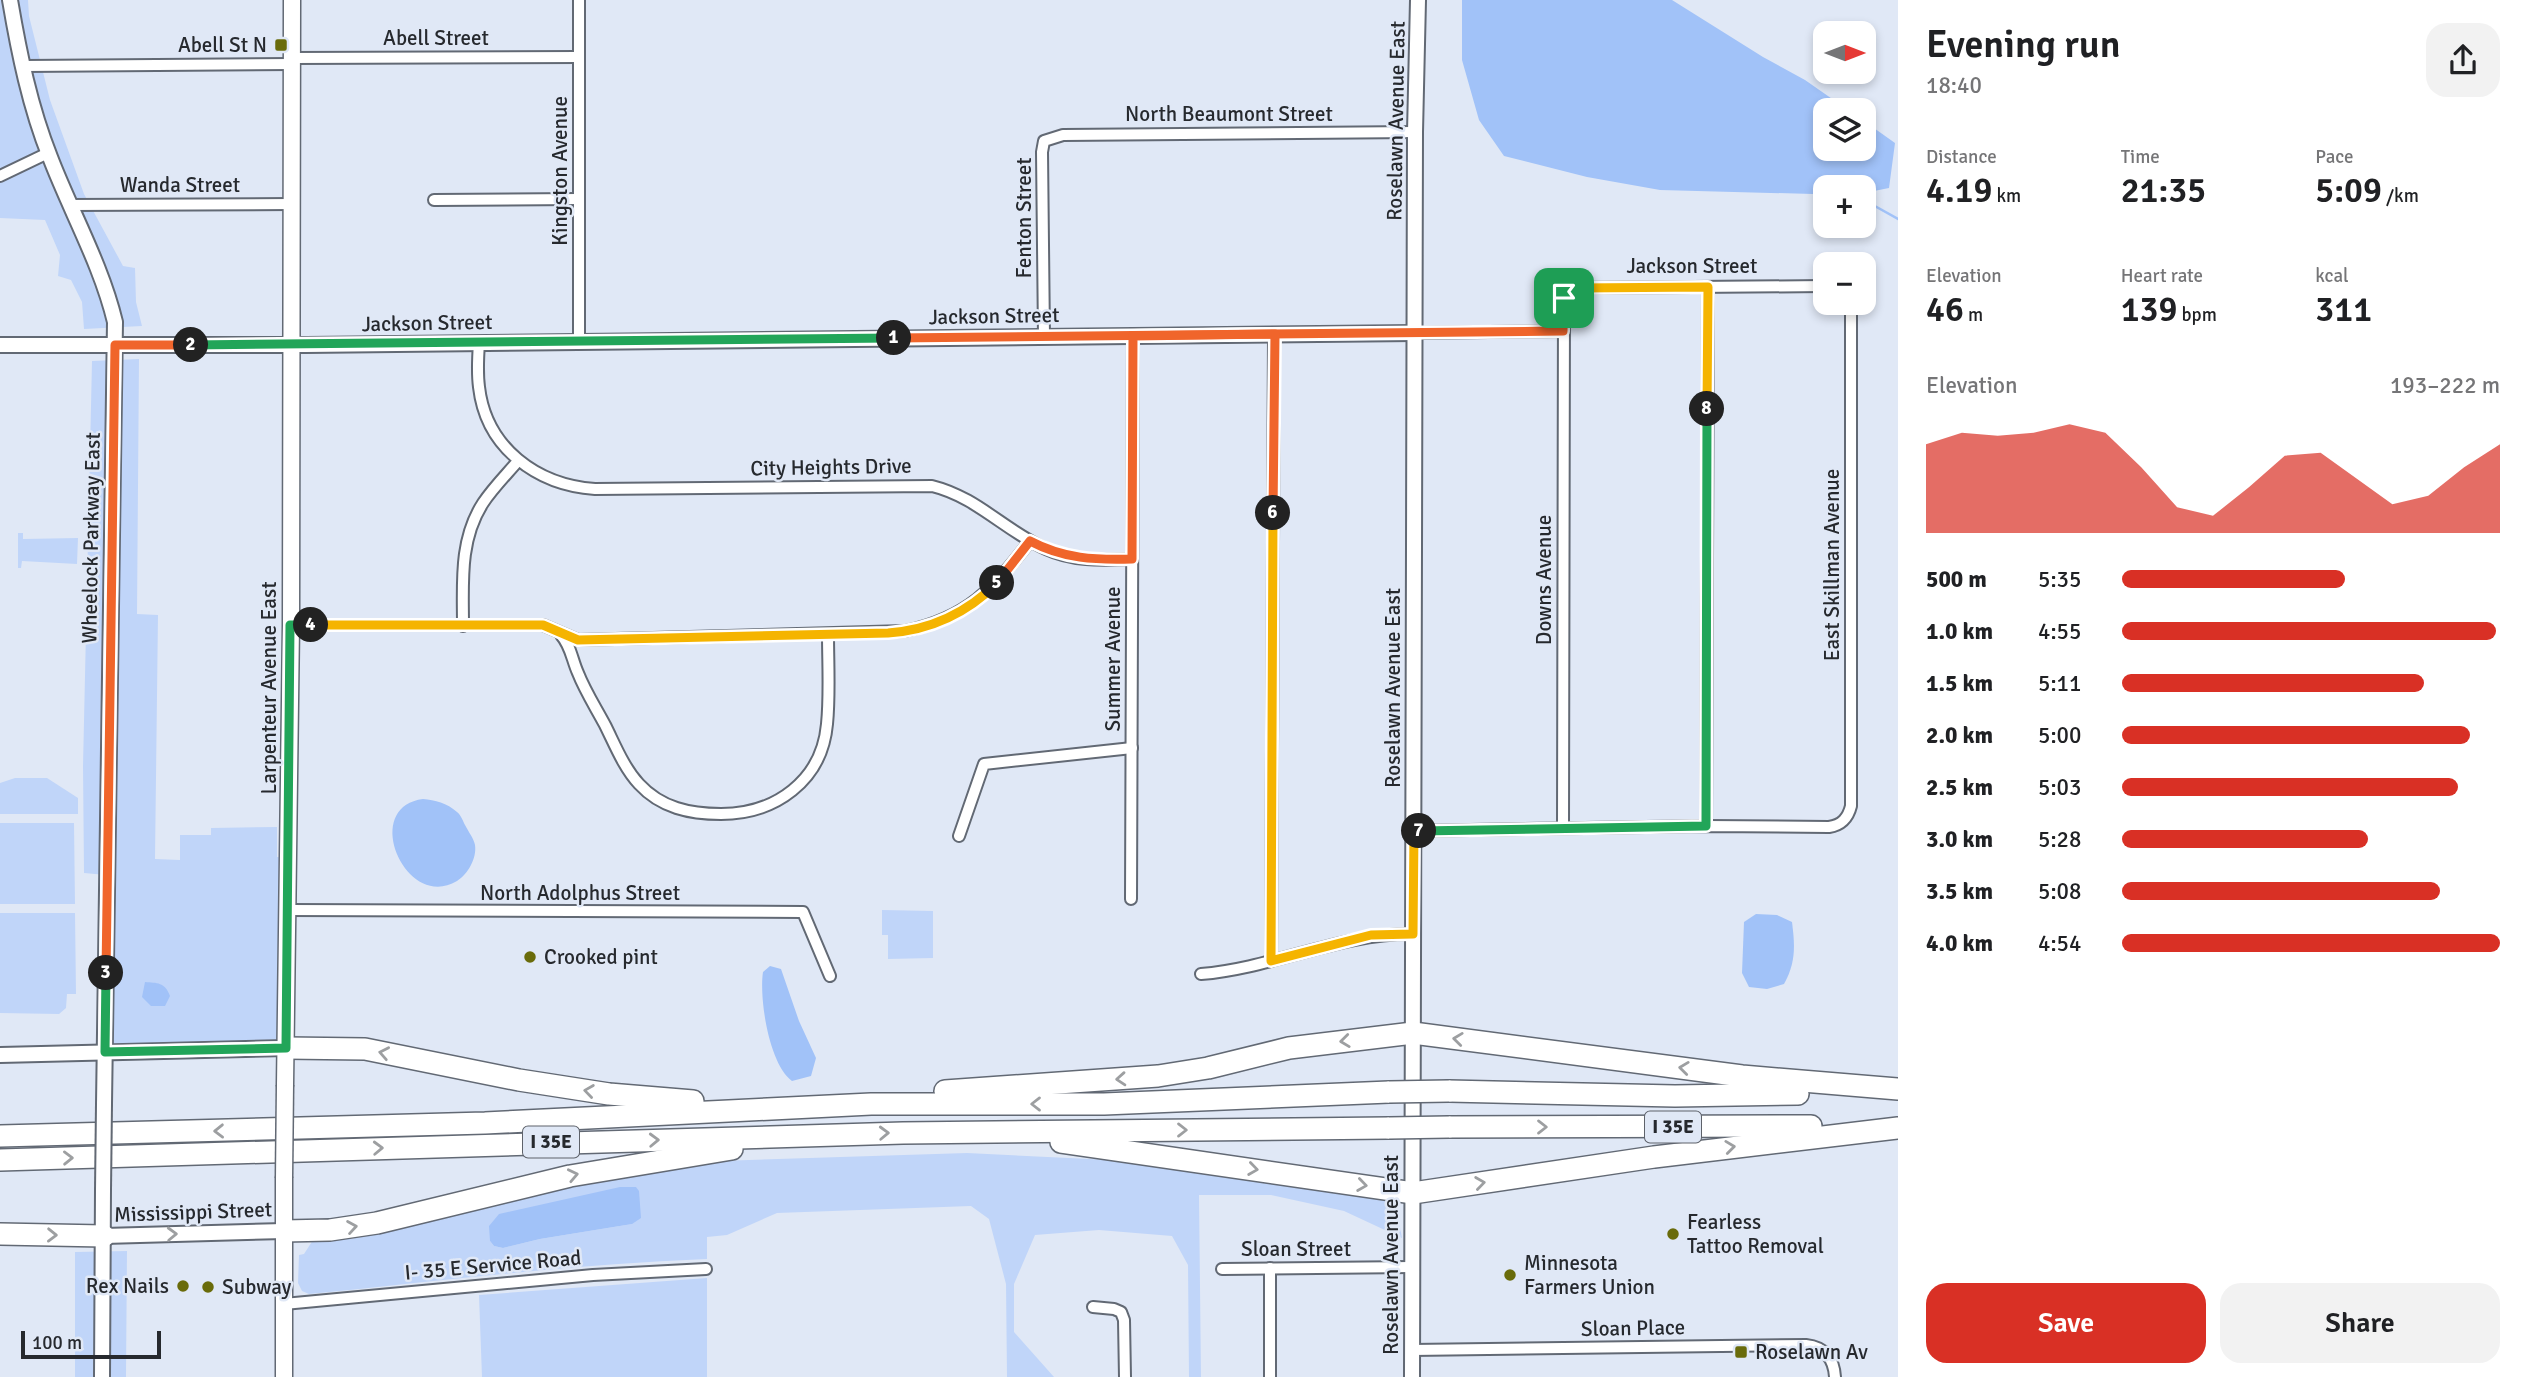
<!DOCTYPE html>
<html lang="en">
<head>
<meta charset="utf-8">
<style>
  :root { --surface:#fff; --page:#f2f2f2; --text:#202124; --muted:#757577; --accent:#d93025 }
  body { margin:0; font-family:Signika,sans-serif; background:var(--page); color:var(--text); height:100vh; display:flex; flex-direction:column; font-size:26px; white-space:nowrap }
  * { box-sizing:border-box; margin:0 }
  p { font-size:23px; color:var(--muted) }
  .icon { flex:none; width:38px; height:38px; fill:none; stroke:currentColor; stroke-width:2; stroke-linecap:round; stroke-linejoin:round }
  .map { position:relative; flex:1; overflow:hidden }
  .sheet { display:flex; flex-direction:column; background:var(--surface); width:630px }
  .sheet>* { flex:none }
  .needle { width:46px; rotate:90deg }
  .tools { position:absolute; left:1813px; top:21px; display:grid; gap:14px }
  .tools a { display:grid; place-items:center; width:63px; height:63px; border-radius:14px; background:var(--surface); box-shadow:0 4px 10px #0003; font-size:35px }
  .scale { position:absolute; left:21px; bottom:18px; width:140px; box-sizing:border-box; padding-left:7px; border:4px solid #26292e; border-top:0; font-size:19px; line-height:24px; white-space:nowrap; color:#26292e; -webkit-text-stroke:5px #e0e8f6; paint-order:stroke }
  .pin { position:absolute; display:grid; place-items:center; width:60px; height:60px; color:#fff; margin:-30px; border-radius:14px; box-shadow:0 4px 10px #0006 }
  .km { position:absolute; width:35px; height:35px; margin:-18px; border-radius:50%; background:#222; color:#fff; font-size:19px; line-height:35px; text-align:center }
  .round { display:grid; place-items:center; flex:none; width:74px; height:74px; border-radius:21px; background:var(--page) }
  .headline { display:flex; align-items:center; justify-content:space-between; height:119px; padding:0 28px }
  h1 { font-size:38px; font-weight:600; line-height:52px }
  .metrics { display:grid; grid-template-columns:repeat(3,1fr); gap:10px; height:119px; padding:7px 28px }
  .metrics div { display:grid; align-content:center }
  .metrics b { font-size:35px; font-weight:600 }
  .metrics small { font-size:19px; font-weight:400 }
  .metrics p { font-size:19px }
  .chart { height:196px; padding:14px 28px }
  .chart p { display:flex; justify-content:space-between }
  .chart svg { width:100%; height:126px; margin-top:7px; fill:var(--accent); opacity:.7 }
  .button { display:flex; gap:14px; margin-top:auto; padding:14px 28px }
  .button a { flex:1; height:80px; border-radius:21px; background:var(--accent); color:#fff; font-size:28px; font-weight:600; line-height:80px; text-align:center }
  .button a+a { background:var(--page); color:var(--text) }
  ul { padding:0 28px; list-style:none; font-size:23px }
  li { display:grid; grid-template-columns:112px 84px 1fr; align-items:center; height:52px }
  li i { height:18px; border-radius:9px; background:var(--accent) }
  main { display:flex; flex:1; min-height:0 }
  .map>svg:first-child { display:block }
  .green { fill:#c0d5f9; fill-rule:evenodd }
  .water { fill:#a1c2f8 }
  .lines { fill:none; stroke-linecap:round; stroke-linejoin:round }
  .stream { stroke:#a1c2f8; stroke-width:2.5 }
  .minor-casing { stroke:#626974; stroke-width:14 }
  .tertiary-casing { stroke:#626974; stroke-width:18 }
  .secondary-casing { stroke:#626974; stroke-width:19 }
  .motorway-casing { stroke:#626974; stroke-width:24 }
  .minor { stroke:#fff; stroke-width:10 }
  .tertiary { stroke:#fff; stroke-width:14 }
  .secondary { stroke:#fff; stroke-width:16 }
  .motorway { stroke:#fff; stroke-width:21 }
  .tertiary-bridge-casing { stroke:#626974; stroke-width:18; stroke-linecap:butt }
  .secondary-bridge-casing { stroke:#626974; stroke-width:19; stroke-linecap:butt }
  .motorway-bridge-casing { stroke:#626974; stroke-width:24; stroke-linecap:butt }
  .tertiary-bridge { stroke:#fff; stroke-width:14 }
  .secondary-bridge { stroke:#fff; stroke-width:16 }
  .motorway-bridge { stroke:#fff; stroke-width:21 }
  .oneway { stroke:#9d9fa1 }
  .split-1-casing { stroke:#fff; stroke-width:14 }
  .split-2-casing { stroke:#fff; stroke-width:14 }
  .split-3-casing { stroke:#fff; stroke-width:14 }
  .split-4-casing { stroke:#fff; stroke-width:14 }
  .split-5-casing { stroke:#fff; stroke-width:14 }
  .split-6-casing { stroke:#fff; stroke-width:14 }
  .split-7-casing { stroke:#fff; stroke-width:14 }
  .split-8-casing { stroke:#fff; stroke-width:14 }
  .split-9-casing { stroke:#fff; stroke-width:14 }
  .split-1 { stroke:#f0652b; stroke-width:9 }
  .split-2 { stroke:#22a559; stroke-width:9 }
  .split-3 { stroke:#f0652b; stroke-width:9 }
  .split-4 { stroke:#22a559; stroke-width:9 }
  .split-5 { stroke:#f5b400; stroke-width:9 }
  .split-6 { stroke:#f0652b; stroke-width:9 }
  .split-7 { stroke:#f5b400; stroke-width:9 }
  .split-8 { stroke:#22a559; stroke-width:9 }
  .split-9 { stroke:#f5b400; stroke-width:9 }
  .poi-dot { fill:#696b0a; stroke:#e0e8f6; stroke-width:2.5 }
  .labels { text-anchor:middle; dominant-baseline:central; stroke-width:5; stroke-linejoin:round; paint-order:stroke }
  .shield { fill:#e0e8f6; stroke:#5e626a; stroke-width:2 }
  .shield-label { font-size:19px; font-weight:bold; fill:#26292e }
  .street-label { font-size:21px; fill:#26292e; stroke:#e0e8f6 }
  .poi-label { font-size:21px; fill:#26292e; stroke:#e0e8f6; text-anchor:start }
</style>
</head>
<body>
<main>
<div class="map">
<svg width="1898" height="1377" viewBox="0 0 1898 1377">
  <rect width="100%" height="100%" fill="#e0e8f6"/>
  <g class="green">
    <path d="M0,0H28L29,16L50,100L84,194L123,266L135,268L136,302L142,326L84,329L82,302L71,280L58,276L60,255L45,220L0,218Z"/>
    <path d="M139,359L137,614L158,615L155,859L180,860V835H211V828L277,827V857L288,858L286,1048L105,1052L106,875L84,873L83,766L92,361Z"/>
    <path d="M18,533H23V539L78,538L77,564L22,561L21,568H18Z"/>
    <path d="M15,778H47L78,798V814H0V783Z"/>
    <path d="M0,823H74L75,904H0Z"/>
    <path d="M882,910L933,911V958L888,959V935H882Z"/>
    <path d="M0,913H75L76,994H67L66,1008L59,1014L0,1013Z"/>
    <path d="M967,1153L1132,1161L1394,1196L1402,1238L1344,1211L1271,1195H1199L1201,1377H1189L1188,1265L1172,1236L1099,1230L1035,1235L1014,1284V1332L1054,1377H1007L1006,1284L989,1219L971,1206L777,1213L727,1235L707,1237V1259C573,1264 442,1281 309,1294L302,1291L298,1283L299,1255L304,1254L313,1240L350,1239L380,1233L496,1198L688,1162ZM632,1224L540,1239L503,1248L494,1246L490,1241Z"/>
    <path d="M127,1251L126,1377H75V1252Z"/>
    <path d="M707,1278V1377H482L479,1295Z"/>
  </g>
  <g class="water">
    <path d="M1462,0H1672L1763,57L1805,80L1848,110H1825V149H1864V121L1895,143L1889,188L1864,193V187H1825V193L1813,194L1660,190L1587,177L1504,156L1479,120L1462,60Z"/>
    <path d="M423,799C435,800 447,803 457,812C461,815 463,821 465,825C468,831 474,839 475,845C477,858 468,874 457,881C406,912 360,807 423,799Z"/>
    <path d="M1756,914L1777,915L1792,922C1795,946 1796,962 1784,984L1767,989L1749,987L1742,973L1744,922Z"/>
    <path d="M770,966L781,969L799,1021L816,1058L811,1076L792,1081C769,1064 759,999 763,972Z"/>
    <path d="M145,982C157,983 165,982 170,996L165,1006H151L142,997Z"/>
    <path d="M620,1187H636L639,1191L641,1218L632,1224L540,1239L503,1248L494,1246L490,1241L489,1226L499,1214Z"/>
  </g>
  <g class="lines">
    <path class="stream" d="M1864,200L1898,219"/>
    <g class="minor-casing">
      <g id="minor">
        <path d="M292,58L579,57"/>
        <path d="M24,66L292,64"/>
        <path d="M0,176L48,153"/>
        <path d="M434,200L579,199"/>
        <path d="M69,205L292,204"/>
        <path d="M1415,333L1563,331"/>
        <path d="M1044,337L1042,152L1044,141L1063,135L1415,132"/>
        <path d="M579,342V0"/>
        <path d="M479,343C478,357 477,372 479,387C486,448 537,485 595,489L932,486C977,497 1005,531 1046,549C1074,562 1103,560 1132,559"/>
        <path d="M291,625H543L578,640L905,631C967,618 993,589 1030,541"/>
        <path d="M463,626C463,583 459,540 483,503C493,488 506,475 518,461"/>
        <path d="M561,635C571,646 572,660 578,673C585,691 596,708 605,725C615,745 624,768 639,784C661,808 690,814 721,814C775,814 822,781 827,724C830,695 828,664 828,634"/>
        <path d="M1706,826L1708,287"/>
        <path d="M1563,828L1564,298L1570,290L1577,288L1825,286"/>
        <path d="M1414,831L1706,826L1829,827C1842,825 1848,818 1851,806V303"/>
        <path d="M959,836L984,764L1132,748"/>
        <path d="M1131,899L1133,336"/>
        <path d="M288,910L803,912L830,976"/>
        <path d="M1271,961L1274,334"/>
        <path d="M1201,974C1274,968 1340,933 1413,934"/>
        <path d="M1222,1269L1412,1267"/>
        <path d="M284,1304L593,1275L706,1269"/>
        <path d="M1093,1307L1114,1309L1121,1312L1124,1320L1125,1377"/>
        <path d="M1412,1350L1806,1345C1825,1347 1834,1359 1835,1377"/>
        <path d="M1270,1377V1268"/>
      </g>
    </g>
    <g class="tertiary-casing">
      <g id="tertiary">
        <path d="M10,0C19,53 30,107 50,157C71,212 101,264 115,322L104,1104"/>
        <path d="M0,345H306L1415,333"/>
        <path d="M0,1055L286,1048"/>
        <path d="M104,1236L284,1231"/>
        <path d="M102,1377L103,1190"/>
        <path d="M1412,1377L1415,132L1418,0"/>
      </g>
    </g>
    <g class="secondary-casing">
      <g id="secondary">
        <path d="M285,1085L291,625L292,0"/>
        <path d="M284,1178V1377"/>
      </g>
    </g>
    <g class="motorway-casing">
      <g id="motorway">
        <path d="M286,1048L365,1049L519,1080L609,1094L693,1101"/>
        <path d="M945,1091L1158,1076L1208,1068L1289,1048L1413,1033L1742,1076L1898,1089"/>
        <path d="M1449,1091L1675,1096L1798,1094"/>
        <path d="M1449,1127L1811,1126"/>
        <path d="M0,1136L485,1123L871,1104H1104L1389,1092"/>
        <path d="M1061,1142L1413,1193L1654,1157L1898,1128"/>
        <path d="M0,1160L903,1133L1389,1128"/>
        <path d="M284,1231L330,1230L377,1223L570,1176L732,1149"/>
        <path d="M0,1234L104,1236"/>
      </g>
    </g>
    <use href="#minor" class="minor"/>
    <use href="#tertiary" class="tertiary"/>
    <use href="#secondary" class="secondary"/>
    <use href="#motorway" class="motorway"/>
    <g class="tertiary-bridge-casing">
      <path id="tertiary-bridge" d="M103,1190L104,1104"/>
    </g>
    <g class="secondary-bridge-casing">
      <path id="secondary-bridge" d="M284,1178L285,1085"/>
    </g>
    <g class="motorway-bridge-casing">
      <g id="motorway-bridge">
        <path d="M1389,1092L1449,1091"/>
        <path d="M1389,1128L1449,1127"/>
      </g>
    </g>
    <use href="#tertiary-bridge" class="tertiary-bridge"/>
    <use href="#secondary-bridge" class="secondary-bridge"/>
    <use href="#motorway-bridge" class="motorway-bridge"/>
  </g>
  <defs><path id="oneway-chevron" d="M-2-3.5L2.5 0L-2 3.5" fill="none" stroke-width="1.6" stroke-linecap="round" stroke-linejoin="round" transform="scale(1.75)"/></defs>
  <g class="oneway">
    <use href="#oneway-chevron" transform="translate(1458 1039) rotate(-173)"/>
    <use href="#oneway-chevron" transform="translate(1345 1041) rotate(173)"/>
    <use href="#oneway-chevron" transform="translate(384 1053) rotate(-169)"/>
    <use href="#oneway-chevron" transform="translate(1684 1068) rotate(-173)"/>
    <use href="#oneway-chevron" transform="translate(1121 1079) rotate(176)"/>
    <use href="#oneway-chevron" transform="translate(589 1091) rotate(-172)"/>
    <use href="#oneway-chevron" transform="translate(1036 1104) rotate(-180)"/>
    <use href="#oneway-chevron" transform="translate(1542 1127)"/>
    <use href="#oneway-chevron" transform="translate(1182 1130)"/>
    <use href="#oneway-chevron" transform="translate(219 1131) rotate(179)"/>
    <use href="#oneway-chevron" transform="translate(884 1133) rotate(-2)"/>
    <use href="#oneway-chevron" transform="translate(654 1140) rotate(-2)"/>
    <use href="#oneway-chevron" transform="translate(1730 1147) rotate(-7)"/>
    <use href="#oneway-chevron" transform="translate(378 1148) rotate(-2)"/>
    <use href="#oneway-chevron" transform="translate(68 1158) rotate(-1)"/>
    <use href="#oneway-chevron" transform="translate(1253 1169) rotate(8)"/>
    <use href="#oneway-chevron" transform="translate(573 1175) rotate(-12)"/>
    <use href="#oneway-chevron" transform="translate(1480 1183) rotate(-8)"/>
    <use href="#oneway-chevron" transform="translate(1362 1185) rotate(8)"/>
    <use href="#oneway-chevron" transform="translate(352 1227) rotate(-9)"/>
    <use href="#oneway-chevron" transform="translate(172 1234) rotate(-2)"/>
    <use href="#oneway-chevron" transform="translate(52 1235) rotate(1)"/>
  </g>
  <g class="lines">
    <g class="split-1-casing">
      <path id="split-1" d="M894,338L1563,331L1564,298"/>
    </g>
    <g class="split-2-casing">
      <path id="split-2" d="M191,345L894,338"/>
    </g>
    <g class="split-3-casing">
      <path id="split-3" d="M106,973L115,345H191"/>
    </g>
    <g class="split-4-casing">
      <path id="split-4" d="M106,973L105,1052L286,1048L290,625H311"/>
    </g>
    <g class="split-5-casing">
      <path id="split-5" d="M311,625H543L578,640L888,633C931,630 966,614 997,583"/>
    </g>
    <g class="split-6-casing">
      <path id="split-6" d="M997,583L1030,541C1064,559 1095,560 1132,559L1133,336L1275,334L1273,513"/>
    </g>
    <g class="split-7-casing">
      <path id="split-7" d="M1273,513L1271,961L1371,935L1413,934L1414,831H1419"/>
    </g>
    <g class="split-8-casing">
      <path id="split-8" d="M1419,831L1706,826L1707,409"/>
    </g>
    <g class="split-9-casing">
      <path id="split-9" d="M1564,298L1570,290L1577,288L1708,287L1707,409"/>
    </g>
    <use href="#split-1" class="split-1"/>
    <use href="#split-2" class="split-2"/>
    <use href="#split-3" class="split-3"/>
    <use href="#split-4" class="split-4"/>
    <use href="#split-5" class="split-5"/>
    <use href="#split-6" class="split-6"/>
    <use href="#split-7" class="split-7"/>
    <use href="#split-8" class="split-8"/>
    <use href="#split-9" class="split-9"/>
  </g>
  <g class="poi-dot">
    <rect x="274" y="38" width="14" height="14" rx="3.5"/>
    <circle cx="530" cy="957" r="7"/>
    <circle cx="1673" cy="1234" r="7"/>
    <circle cx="1510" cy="1275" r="7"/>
    <circle cx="183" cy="1286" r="7"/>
    <circle cx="208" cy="1287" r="7"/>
    <rect x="1734" y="1345" width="14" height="14" rx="3.5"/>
  </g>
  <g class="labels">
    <g class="shield">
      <rect x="1645" y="1111.5" width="56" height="31" rx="5"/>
      <rect x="523" y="1126.5" width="56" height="31" rx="5"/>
    </g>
    <g class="shield-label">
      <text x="1673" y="1127">I 35E</text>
      <text x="551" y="1142">I 35E</text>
    </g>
    <g class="street-label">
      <text x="436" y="38">Abell Street</text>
      <text x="1229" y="114">North Beaumont Street</text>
      <text transform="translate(1396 121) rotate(-89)">Roselawn Avenue East</text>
      <text transform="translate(560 171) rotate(-90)">Kingston Avenue</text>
      <text x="180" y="185">Wanda Street</text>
      <text transform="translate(1024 218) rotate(-90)">Fenton Street</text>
      <text x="1692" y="266">Jackson Street</text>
      <text transform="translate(994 316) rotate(-1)">Jackson Street</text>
      <text transform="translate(427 323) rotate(-1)">Jackson Street</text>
      <text transform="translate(831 467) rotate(-1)">City Heights Drive</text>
      <text transform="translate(91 538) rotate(-89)">Wheelock Parkway East</text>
      <text transform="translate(1832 565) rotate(-90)">East Skillman Avenue</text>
      <text transform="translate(1544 580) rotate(-90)">Downs Avenue</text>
      <text transform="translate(1113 659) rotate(-90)">Summer Avenue</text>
      <text transform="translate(269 688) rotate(-90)">Larpenteur Avenue East</text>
      <text transform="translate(1393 688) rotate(-90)">Roselawn Avenue East</text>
      <text x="580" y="893">North Adolphus Street</text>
      <text transform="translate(193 1212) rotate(-2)">Mississippi Street</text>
      <text x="1296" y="1249">Sloan Street</text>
      <text transform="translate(1391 1255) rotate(-90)">Roselawn Avenue East</text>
      <text transform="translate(493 1265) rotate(-5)">I- 35 E Service Road</text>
      <text transform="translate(1633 1328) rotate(-1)">Sloan Place</text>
    </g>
    <g class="poi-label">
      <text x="267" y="45" text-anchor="end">Abell St N</text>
      <text x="544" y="957">Crooked pint</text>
      <text x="1687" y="1222">Fearless<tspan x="1687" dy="24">Tattoo Removal</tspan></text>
      <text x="1524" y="1263">Minnesota<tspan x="1524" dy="24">Farmers Union</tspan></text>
      <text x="169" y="1286" text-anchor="end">Rex Nails</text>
      <text x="222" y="1287">Subway</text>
      <text x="1755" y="1352">Roselawn Av</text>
    </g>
  </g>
</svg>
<div class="tools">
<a><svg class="needle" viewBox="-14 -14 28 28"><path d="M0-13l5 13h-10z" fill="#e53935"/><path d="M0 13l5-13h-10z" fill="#757577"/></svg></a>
<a><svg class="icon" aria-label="layers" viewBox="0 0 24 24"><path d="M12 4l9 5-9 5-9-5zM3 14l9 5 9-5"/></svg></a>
<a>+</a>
<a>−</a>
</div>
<div class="scale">100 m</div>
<div class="pin" style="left:1564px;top:298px;background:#1e9e55"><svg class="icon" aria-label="arrive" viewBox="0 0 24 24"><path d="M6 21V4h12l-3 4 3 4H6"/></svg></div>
<b class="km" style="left:894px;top:338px">1</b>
<b class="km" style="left:191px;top:345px">2</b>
<b class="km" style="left:106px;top:973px">3</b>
<b class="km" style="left:311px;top:625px">4</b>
<b class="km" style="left:997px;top:583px">5</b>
<b class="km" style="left:1273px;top:513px">6</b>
<b class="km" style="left:1419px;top:831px">7</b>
<b class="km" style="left:1707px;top:409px">8</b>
</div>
<section class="sheet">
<div class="headline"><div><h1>Evening run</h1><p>18:40</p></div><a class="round"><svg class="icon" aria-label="share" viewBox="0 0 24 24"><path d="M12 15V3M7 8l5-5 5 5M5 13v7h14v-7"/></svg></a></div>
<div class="metrics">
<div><p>Distance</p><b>4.19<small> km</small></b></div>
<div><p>Time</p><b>21:35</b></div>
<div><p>Pace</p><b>5:09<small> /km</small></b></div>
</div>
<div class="metrics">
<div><p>Elevation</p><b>46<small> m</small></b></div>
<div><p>Heart rate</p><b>139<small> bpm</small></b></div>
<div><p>kcal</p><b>311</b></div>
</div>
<div class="chart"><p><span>Elevation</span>193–222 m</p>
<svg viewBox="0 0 160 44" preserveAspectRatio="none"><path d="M0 44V13L10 9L20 10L30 9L40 6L50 9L60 21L70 35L80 38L90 28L100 17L110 16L120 25L130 34L140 31L150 21L160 13V44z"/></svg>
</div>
<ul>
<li><b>500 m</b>5:35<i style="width:59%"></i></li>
<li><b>1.0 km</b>4:55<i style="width:99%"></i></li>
<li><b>1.5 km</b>5:11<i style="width:80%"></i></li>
<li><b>2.0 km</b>5:00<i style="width:92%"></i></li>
<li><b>2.5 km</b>5:03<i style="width:89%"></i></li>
<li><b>3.0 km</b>5:28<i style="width:65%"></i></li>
<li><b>3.5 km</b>5:08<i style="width:84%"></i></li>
<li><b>4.0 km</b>4:54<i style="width:100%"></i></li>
</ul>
<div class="button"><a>Save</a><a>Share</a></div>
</section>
</main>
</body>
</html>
